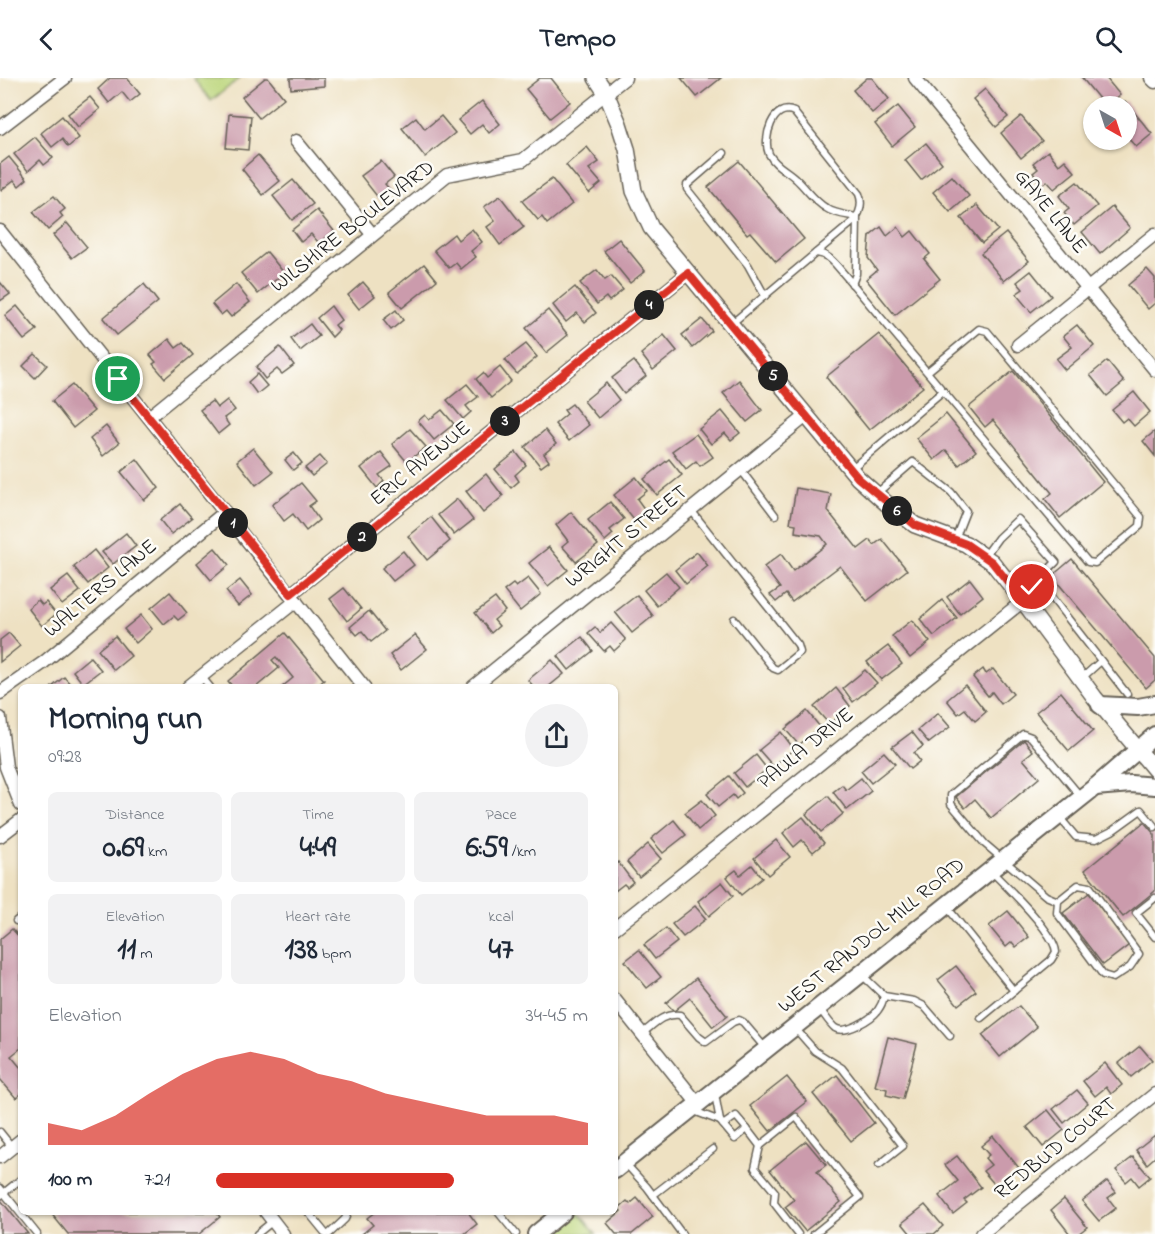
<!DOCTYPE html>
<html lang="en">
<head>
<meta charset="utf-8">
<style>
  :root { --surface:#fff; --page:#f2f2f3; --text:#1f2937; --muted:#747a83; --accent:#d93025 }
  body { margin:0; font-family:"Indie Flower",sans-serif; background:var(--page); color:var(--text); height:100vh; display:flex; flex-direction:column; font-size:22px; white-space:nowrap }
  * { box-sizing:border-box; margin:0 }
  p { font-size:20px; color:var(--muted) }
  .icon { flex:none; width:33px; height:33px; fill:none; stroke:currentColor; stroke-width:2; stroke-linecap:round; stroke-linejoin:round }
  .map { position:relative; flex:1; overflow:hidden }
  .details { position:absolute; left:18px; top:606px; width:600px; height:531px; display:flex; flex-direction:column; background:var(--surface); border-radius:9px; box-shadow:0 2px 4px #0004 }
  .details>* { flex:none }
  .needle { width:39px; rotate:141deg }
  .buttons { position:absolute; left:1083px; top:18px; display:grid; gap:12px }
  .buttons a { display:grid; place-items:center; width:54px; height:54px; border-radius:50%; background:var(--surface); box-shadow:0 2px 4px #0004; font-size:30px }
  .pin { position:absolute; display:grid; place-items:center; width:51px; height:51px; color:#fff; margin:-26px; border:3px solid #fff; border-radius:50%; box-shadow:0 2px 6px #0007 }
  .km { position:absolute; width:30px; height:30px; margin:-15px; border-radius:50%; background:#222; color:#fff; font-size:16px; line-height:30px; text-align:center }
  .round { display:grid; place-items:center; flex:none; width:63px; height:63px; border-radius:32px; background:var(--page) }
  .overview { display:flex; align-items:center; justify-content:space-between; height:102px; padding:0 30px }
  h1 { font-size:33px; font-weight:700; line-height:45px }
  .figures { display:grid; grid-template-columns:repeat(3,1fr); gap:9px; height:102px; padding:6px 30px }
  .figures div { display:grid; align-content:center; border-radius:9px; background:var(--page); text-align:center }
  .figures b { font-size:30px; font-weight:700 }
  .figures small { font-size:16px; font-weight:400 }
  .figures p { font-size:16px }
  .chart { height:168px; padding:12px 30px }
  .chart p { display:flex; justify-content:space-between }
  .chart svg { width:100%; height:108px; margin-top:6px; fill:var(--accent); opacity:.7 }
  ul { padding:0 30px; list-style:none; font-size:20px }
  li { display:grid; grid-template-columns:96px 72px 1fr; align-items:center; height:45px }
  li i { height:15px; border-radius:8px; background:var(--accent) }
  header { display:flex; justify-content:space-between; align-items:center; height:78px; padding:0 30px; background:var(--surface); font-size:27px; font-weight:700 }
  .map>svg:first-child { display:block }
  .green { fill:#bcd67b; stroke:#6c794c; stroke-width:1.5 }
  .building { fill:#cb9bac }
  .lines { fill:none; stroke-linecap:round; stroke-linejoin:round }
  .service-casing { stroke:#666156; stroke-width:9 }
  .minor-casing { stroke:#666156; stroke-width:15 }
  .tertiary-casing { stroke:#666156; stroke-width:18 }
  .secondary-casing { stroke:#666156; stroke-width:20 }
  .service { stroke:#fff; stroke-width:6 }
  .minor { stroke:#fff; stroke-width:12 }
  .tertiary { stroke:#fff; stroke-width:15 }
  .secondary { stroke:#fff; stroke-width:16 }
  .route-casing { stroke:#fff; stroke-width:12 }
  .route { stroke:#d93025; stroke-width:8 }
  .labels { text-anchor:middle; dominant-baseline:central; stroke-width:5; stroke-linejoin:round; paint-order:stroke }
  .street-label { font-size:21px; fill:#1c1c1c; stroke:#fdfcf7 }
</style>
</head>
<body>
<header><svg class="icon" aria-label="back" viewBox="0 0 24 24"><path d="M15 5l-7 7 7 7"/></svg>Tempo<svg class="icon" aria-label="search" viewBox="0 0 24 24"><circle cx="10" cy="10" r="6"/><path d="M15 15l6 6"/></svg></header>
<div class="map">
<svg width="1155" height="1156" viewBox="0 0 1155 1156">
  <rect width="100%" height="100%" fill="#fdfcf7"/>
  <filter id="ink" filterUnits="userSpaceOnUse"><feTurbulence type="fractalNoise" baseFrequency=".0167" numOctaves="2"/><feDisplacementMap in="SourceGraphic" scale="12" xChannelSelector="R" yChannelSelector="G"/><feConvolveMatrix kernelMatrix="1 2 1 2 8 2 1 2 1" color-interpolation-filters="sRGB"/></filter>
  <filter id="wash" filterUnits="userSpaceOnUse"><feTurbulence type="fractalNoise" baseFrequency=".008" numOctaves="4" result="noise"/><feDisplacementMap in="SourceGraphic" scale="24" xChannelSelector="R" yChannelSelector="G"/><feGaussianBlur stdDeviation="1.35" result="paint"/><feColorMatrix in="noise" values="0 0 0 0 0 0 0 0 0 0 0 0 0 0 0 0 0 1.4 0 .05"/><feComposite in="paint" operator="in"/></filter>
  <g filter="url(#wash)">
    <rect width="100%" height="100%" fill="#eee1c2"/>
    <g class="green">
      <path d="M193,0H240L211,23Z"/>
      <path d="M579,1135L596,1156H553Z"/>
    </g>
    <g id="blocks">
      <g class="building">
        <path d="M110,0H127L140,16L130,24L122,14L109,25L98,11Z"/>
        <path d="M265,0H268L284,20L259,40L242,19Z"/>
        <path d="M290,0H324V8L291,11Z"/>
        <path d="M540,0H551L570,24L550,40L526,11Z"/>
        <path d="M681,0H721L697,19Z"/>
        <path d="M867,0H872L889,21L872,35L853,12Z"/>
        <path d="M1082,0H1106L1120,17L1105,28Z"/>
        <path d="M985,11L1008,39L996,49L973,21Z"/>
        <path d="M90,19L100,31L78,49L68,36Z"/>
        <path d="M482,23L500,46L489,55L482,46L470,56L458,42Z"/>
        <path d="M1125,23L1152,56L1136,69L1126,58V28H1119Z"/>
        <path d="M898,28L915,49L892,68L875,46Z"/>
        <path d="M229,36L251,38L248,72L226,70Z"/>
        <path d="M62,38L79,60L68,69L62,61L52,69L41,55Z"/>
        <path d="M441,38L455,55L425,79L402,50L416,39L425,51Z"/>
        <path d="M1021,38L1042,63L1021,80L1001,55Z"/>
        <path d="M35,59L53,80L44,87L40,82L28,93L14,76Z"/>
        <path d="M926,65L942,85L921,102L905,82Z"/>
        <path d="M587,69L599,84L589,91L601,105L589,115L566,87Z"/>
        <path d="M1048,73L1059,87L1065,82L1075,94L1054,111L1047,103L1042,107L1033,95L1038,91L1033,85Z"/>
        <path d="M258,77L280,103L263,117L242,91Z"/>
        <path d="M9,79L27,101L19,108L14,102L1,112L0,86Z"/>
        <path d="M381,83L394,99L385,106L391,113L380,122L361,98Z"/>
        <path d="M739,83L804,161L776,184L750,154L747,156L708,109Z"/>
        <path d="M952,98L969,118L950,134L933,114Z"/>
        <path d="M552,101L572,126L547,146L542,139L538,142L522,123Z"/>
        <path d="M293,102L313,126L292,142L273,118Z"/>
        <path d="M1077,104L1097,128L1074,147L1064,135L1069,131L1059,118Z"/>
        <path d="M54,118L65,131L60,135L63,139L48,152L33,134Z"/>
        <path d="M500,118L524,149L500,167L487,149L495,143L484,129Z"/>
        <path d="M977,127L998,152L982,165L961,140Z"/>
        <path d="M1112,129L1130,150L1100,176L1082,154Z"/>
        <path d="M317,132L334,153L319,165L311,156L301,164L292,152Z"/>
        <path d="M67,145L87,169L72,180L53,157Z"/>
        <path d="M881,149L887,158L898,149L905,159L912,153L930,176L924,181L940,201L895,237L866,201L877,192L868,180L870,158Z"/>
        <path d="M472,151L482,164L471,173L476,179L461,191L456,185L449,190L434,172L454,156L458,162Z"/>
        <path d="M1006,155L1029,183L1004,203L981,175Z"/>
        <path d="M619,161L645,193L630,205L604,173Z"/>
        <path d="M267,174L284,195L258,216L241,195Z"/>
        <path d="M424,186L437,202L402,230L389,214Z"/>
        <path d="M1147,191L1155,200V225L1148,231L1128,207Z"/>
        <path d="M597,192L605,202L611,198L623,212L609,223L606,219L597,226L580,205Z"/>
        <path d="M1031,193L1051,218L1031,234L1016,216L1023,211L1017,204Z"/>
        <path d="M0,204L10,216L0,223Z"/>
        <path d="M363,204L375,218L359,231L348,217Z"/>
        <path d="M144,206L158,224L117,257L103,240Z"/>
        <path d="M236,206L250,224L231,239L226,233L221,237L212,226Z"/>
        <path d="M575,209L596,235L585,244L577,235L566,244L553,227Z"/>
        <path d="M17,228L37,252L24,262L5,238Z"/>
        <path d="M331,228L341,242L335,247L339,252L332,259L317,240Z"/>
        <path d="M396,232L403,242L391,252L383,242Z"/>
        <path d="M548,232L568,257L546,275L526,250Z"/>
        <path d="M702,241L712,253L692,270L682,257Z"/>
        <path d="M310,246L319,258L300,273L291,261Z"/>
        <path d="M1077,247L1094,268L1065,292L1056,281L1072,269L1063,258Z"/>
        <path d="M879,256L923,309L869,352L826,299Z"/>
        <path d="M664,257L677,273L653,292L641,276Z"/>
        <path d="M169,261L176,270L183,265L193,277L165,300L153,286L156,284L150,277Z"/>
        <path d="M526,266L537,279L517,296L505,282Z"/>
        <path d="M280,269L294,287L282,296L277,291L265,301L256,289Z"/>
        <path d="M35,276L47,287L35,300L23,288Z"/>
        <path d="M634,283L646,298L624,316L612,300Z"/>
        <path d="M1107,283L1124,304L1107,318L1090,297Z"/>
        <path d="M500,289L511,303L491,320L476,301L483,295L487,300Z"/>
        <path d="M1013,293L1103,404L1060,440L1045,421L1052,415L993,342L985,349L969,329Z"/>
        <path d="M257,296L267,308L257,316L248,304Z"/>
        <path d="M739,302L762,332L747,344L723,315Z"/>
        <path d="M606,305L619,322L598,340L584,323Z"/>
        <path d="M467,306L478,319L466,328L471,334L463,341L447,322Z"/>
        <path d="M72,307L94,333L73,350L52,323Z"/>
        <path d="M1134,314L1150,334L1134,348L1127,340L1122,344L1112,332Z"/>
        <path d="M227,322L235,332L224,340L229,347L218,356L200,332L212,323L217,330Z"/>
        <path d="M572,326L589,347L569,363L555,346L567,336L564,332Z"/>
        <path d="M442,332L454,346L434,362L418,343L425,337L429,342Z"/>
        <path d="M722,333L740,355L731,362L725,355L711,366L699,351Z"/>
        <path d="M946,336L976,373L959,387L946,372L934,382L916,360Z"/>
        <path d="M106,348L119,365L103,378L90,361Z"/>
        <path d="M410,351L426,369L407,384L392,366Z"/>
        <path d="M545,352L556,366L544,376L549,383L541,389L525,369Z"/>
        <path d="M1155,353V378L1143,363Z"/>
        <path d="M696,356L713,379L700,388L696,383L686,391L672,373Z"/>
        <path d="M253,370L273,394L256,407L237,383Z"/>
        <path d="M381,374L392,388L379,397L384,403L377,410L361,390Z"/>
        <path d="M516,374L526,387L515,397L519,403L511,410L495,391Z"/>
        <path d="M294,375L302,385L293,392L285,382Z"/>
        <path d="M320,378L327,386L312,398L305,390Z"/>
        <path d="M137,381L159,410L144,422L121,394Z"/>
        <path d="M669,381L682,397L657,417L644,401Z"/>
        <path d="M486,396L503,418L483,435L466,413Z"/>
        <path d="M636,399L647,413L637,421L645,432L634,442L614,417Z"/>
        <path d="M301,405L316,423L309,428L319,442L306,453L293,436L284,443L272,427Z"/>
        <path d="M796,410L831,416L828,433L858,471L870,462L874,467L882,461L907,492L867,523L840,488L792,524L786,516L776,524L770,517L780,510L764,489L781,476L793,493L827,466L821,458L795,454L796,446L790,445Z"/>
        <path d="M457,421L473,442L454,457L438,437Z"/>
        <path d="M610,424L624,441L610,452L613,456L605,463L588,442Z"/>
        <path d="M180,426L192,440L171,456L160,442Z"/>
        <path d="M571,434L598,467L576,484L562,468L568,463L556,447Z"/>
        <path d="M431,439L450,463L427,482L408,458Z"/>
        <path d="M126,455L136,468L113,486L102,474Z"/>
        <path d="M549,469L568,492L548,508L529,485Z"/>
        <path d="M215,470L229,487L211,502L197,485Z"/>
        <path d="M94,472L108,490L88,506L74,489Z"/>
        <path d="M403,473L414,487L393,503L382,490Z"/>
        <path d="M697,474L708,488L686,506L675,492Z"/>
        <path d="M1072,481L1155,580V602L1146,610L1052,498Z"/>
        <path d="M666,494L679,509L657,528L644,512Z"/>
        <path d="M68,498L80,513L62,527L50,512Z"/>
        <path d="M528,500L541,516L520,533L504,513L513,506L516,509Z"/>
        <path d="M970,501L983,518L960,536L947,519Z"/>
        <path d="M240,502L252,517L238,528L226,513Z"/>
        <path d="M344,510L361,531L347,543L330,521Z"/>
        <path d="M170,514L187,535L178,542L174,538L164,546L151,530Z"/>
        <path d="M637,517L653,538L632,555L615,534Z"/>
        <path d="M495,520L505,533L494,542L499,548L491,555L475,535Z"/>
        <path d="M38,522L42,527L46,524L56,536L42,548L28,530Z"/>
        <path d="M942,522L957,540L934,558L920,541Z"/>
        <path d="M369,533L385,553L371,564L362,553L357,557L350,549Z"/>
        <path d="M141,537L152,551L136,565L124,551Z"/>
        <path d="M912,542L930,564L910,580L892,558Z"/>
        <path d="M611,545L626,562L614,573L610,568L604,573L588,555L595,549L600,555Z"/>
        <path d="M9,555L20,568L0,584V562Z"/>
        <path d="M285,555L324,602L316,609H282L293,600L276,579L272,582L279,590L256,609H233L228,603Z"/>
        <path d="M415,557L427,571L401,592L390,577Z"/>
        <path d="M115,558L131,578L114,592L98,572Z"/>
        <path d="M582,559L593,573L569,592L558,578Z"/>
        <path d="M888,568L902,586L881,602L867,584Z"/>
        <path d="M90,579L101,592L83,606L73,593Z"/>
        <path d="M552,582L564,596L548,609H534L528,602Z"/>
        <path d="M983,591L986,596L993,591L1013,616L1001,626L992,614L988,618L973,599Z"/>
        <path d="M865,592L877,605L853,624L843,610Z"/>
        <path d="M64,599L73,609H52Z"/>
        <path d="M965,607L986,634L975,643L965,631L958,636L947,622Z"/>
        <path d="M836,610L850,628L829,646L814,629Z"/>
        <path d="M1061,614L1093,653L1069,673L1036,634Z"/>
        <path d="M807,633L820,649L799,667L785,651Z"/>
        <path d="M938,635L950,649L929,665L918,652Z"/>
        <path d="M781,654L794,671L773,688L759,672Z"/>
        <path d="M912,654L923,668L914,675L920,683L910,691L892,669Z"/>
        <path d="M1024,662L1033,673L1023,681L1039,700L991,740L975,721L965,730L956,719Z"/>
        <path d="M884,674L895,686L871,705L861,693Z"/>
        <path d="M756,677L767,691L745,709L734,695Z"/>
        <path d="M729,698L743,715L736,721L733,717L718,729L707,716Z"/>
        <path d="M861,700L871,713L847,732L833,714L842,707L846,712Z"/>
        <path d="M828,718L843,736L821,754L806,736Z"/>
        <path d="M702,722L715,738L698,752L685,735Z"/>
        <path d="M803,739L824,765L813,774L802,762L794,769L783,755Z"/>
        <path d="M674,742L686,757L663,775L651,761Z"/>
        <path d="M1144,744L1155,757V813L1123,839L1085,792Z"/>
        <path d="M776,762L790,779L768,797L754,780Z"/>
        <path d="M648,766L661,781L639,799L627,784Z"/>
        <path d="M618,784L633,804L627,809L624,806L615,813V787Z"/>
        <path d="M752,787L762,800L741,817L727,799L736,792L740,797Z"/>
        <path d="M722,804L733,818L709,838L698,823Z"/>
        <path d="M1089,815L1129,867L1103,887L1063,835Z"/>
        <path d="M695,828L706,841L683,859L672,846Z"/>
        <path d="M1008,833L1029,859L1016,869L1012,864L1006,869L989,848Z"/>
        <path d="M666,850L677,864L655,881L644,867Z"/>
        <path d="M12,851L20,860L21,859V970L11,978L21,990V1016L16,1020L0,1001V861Z"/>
        <path d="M639,872L661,899L647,910L625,883Z"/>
        <path d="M956,888L976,913L958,927L938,902Z"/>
        <path d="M696,900L727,938L713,949L690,920L674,933L666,925Z"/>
        <path d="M1019,928L1037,949L1000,979L982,957Z"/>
        <path d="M888,959L917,966L903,1021L886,1017L887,1011L875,1008Z"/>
        <path d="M1140,968L1152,982L1131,999L1119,985Z"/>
        <path d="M1105,985L1122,1007L1111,1016L1106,1009L1095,1018L1083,1003Z"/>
        <path d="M837,997L874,1045L851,1063L813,1016Z"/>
        <path d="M787,999L807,1024L770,1053L750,1028Z"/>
        <path d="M1077,1012L1088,1025L1064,1045L1053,1031Z"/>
        <path d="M1048,1032L1064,1052L1043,1069L1027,1049Z"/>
        <path d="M1155,1057V1079L1147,1086L1136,1072Z"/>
        <path d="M993,1058L1019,1090L996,1108L983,1093L991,1087L985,1080L989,1077L981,1068Z"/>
        <path d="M806,1063L826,1087L817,1094L841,1124L805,1153L785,1129L794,1122L770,1092Z"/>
        <path d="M957,1078L981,1109L964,1122L967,1125L953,1136L939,1118L958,1103L945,1087Z"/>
        <path d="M1133,1079L1150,1099L1139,1108L1132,1099L1126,1104L1116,1092Z"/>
        <path d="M1107,1103L1116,1114L1108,1120L1116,1130L1099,1143L1082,1123Z"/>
        <path d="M637,1120L653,1139L632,1156H616L607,1145L621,1133L619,1130L627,1123L630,1126Z"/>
        <path d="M0,1121L28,1156H0Z"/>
        <path d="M1064,1121L1087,1149L1078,1156H1070L1051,1132Z"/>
        <path d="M925,1127L943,1148L934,1156H911L902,1145Z"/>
        <path d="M50,1134H216L220,1139L199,1156H68Z"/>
        <path d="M375,1134H468L477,1146L464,1156H362L373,1147L367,1140Z"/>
      </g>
    </g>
  </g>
  <g filter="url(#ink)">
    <use href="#blocks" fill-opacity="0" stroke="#666156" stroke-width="1.5"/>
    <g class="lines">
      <g class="service-casing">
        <g id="service">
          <path d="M724,75L687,107V111L748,187L765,218"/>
          <path d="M816,175C826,176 831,181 838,189L1088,484L1095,485L1140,448L1141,439L987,253L979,251L927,294"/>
          <path d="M731,246L854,143C860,135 863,126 859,116L794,34C773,24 762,61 769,76C775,88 787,92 796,101C806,110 814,123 826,130C834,136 847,137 857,139L856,196L852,206"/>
          <path d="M851,391L943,313"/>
          <path d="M741,392L775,437"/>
          <path d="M876,416L913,384L951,414L966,433L955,461"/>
          <path d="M691,432L798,567L800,574L778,592L773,590L734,541"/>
          <path d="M985,478L998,460L1018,441L1056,484L1033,507L1024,522"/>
          <path d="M1038,502L1127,616"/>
          <path d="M202,599L210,609"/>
          <path d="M1082,600L1101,583"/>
          <path d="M1060,740L1076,759L1096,761L1112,753L1141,732L1155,749"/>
          <path d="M1155,820L1136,835L1155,859"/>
          <path d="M1058,823L1057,835L1103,897L1113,900L1130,889L1139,876L1090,809L1078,807L1058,823L1046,818L985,766L951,726V717L1023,656L1031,659L1081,719"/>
          <path d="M947,829L1014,913"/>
          <path d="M16,843L21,839"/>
          <path d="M861,896L884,918L914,923L924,928L950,958"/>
          <path d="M819,930C824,936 829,945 835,950C845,957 872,941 878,932C881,928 883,923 884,918"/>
          <path d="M981,940L1051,882L1056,874C1055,855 1007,809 992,794"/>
          <path d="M794,949L815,973L842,990L903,1068L879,1087"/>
          <path d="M642,956C654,946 663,935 680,937L699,959L706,964L733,944L739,942L743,944L766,971"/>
          <path d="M694,1033L720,1043L715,1016"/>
          <path d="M720,1043L735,1061L747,1051L736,1038L723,1047"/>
          <path d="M747,1051L760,1068L796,1039L860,1119L814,1156"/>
          <path d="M0,1054L12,1069"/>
          <path d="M760,1068L755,1090L775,1114L774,1125L798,1156"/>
          <path d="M625,1085L647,1109L682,1156"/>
          <path d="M0,1110L37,1156"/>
          <path d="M653,1117L713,1071"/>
          <path d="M0,1118L21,1101"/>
          <path d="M308,1134L326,1156"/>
          <path d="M498,1134L516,1156"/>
          <path d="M257,1156L273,1143"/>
          <path d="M329,1156L345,1141L348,1134"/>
        </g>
      </g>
      <g class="minor-casing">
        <g id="minor">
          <path d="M915,0L1155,292"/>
          <path d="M1151,0L1155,4"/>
          <path d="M0,50L65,0"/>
          <path d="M296,63L372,156"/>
          <path d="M0,153L364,609"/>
          <path d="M1018,267L1155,156"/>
          <path d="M149,339L447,97L523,82L625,0"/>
          <path d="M291,516L688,195"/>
          <path d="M188,609L296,523"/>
          <path d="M473,609L806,338"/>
          <path d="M0,615L43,585L225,434"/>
          <path d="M0,640L6,689L21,727"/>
          <path d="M0,758L21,742"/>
          <path d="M615,850L1023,523"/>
          <path d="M615,922L698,1026"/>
          <path d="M0,1079L21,1062"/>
          <path d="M266,1134L283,1156"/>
          <path d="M981,1156L1155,1016"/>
        </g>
      </g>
      <g class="tertiary-casing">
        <path id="tertiary" d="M596,0L606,15L619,46L627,71L634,113L651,150L858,400L886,425L915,447L966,466L992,484L1023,523L1095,620L1155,692"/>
      </g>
      <g class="secondary-casing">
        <g id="secondary">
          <path d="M1100,627L1138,629L1155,626"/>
          <path d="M1095,709L1131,706L1155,708"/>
          <path d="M615,1092L1095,709L1155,657"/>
          <path d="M536,1156L563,1134"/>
        </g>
      </g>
      <use href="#service" class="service"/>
      <use href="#minor" class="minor"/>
      <use href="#tertiary" class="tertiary"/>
      <use href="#secondary" class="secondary"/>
    </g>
  </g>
  <g class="lines" filter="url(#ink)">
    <g class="route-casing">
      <path id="route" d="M118,301L291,516L688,195L858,400L915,447L966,466L992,484L1023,523L1032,509"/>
    </g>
    <use href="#route" class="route"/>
  </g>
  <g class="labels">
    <g class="street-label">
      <text transform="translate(1050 134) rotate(51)">GAYE LANE</text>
      <text transform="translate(353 149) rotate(-38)">WILSHIRE BOULEVARD</text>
      <text transform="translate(421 386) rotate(-39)">ERIC AVENUE</text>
      <text transform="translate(627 459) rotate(-39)">WRIGHT STREET</text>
      <text transform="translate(101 511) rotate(-40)">WALTERS LANE</text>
      <text transform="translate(806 671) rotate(-39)">PAULA DRIVE</text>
      <text transform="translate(872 858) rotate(-39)">WEST RANDOL MILL ROAD</text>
      <text transform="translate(1056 1071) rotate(-39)">REDBUD COURT</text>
    </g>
  </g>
</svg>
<div class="buttons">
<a><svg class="needle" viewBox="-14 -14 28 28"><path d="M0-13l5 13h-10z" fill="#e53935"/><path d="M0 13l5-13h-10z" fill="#747a83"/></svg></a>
</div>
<div class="pin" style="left:118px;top:301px;background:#1e9e55"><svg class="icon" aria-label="arrive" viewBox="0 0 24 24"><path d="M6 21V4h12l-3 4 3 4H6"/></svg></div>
<div class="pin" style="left:1032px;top:509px;background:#d93025"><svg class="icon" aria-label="check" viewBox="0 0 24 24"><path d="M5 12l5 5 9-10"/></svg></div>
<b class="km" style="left:233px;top:445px">1</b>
<b class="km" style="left:362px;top:459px">2</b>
<b class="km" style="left:505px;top:343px">3</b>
<b class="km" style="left:649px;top:227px">4</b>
<b class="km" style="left:773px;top:298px">5</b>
<b class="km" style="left:897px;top:433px">6</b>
<section class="details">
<div class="overview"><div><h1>Morning run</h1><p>09:28</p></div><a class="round"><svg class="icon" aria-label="share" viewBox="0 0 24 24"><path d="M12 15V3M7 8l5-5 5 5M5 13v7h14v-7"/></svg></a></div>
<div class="figures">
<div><p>Distance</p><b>0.69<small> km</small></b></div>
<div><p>Time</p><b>4:49</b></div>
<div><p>Pace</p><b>6:59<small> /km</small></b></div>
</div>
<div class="figures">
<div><p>Elevation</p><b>11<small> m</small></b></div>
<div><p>Heart rate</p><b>138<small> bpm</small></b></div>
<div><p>kcal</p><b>47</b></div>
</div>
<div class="chart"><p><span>Elevation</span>34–45 m</p>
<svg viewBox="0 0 160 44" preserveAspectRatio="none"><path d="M0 44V35L10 38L20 32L30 23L40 15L50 9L60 6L70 9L80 15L90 18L100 23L110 26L120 29L130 32L140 32L150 32L160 35V44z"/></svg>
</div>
<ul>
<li><b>100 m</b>7:21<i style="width:64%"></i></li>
</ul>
</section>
</div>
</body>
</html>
